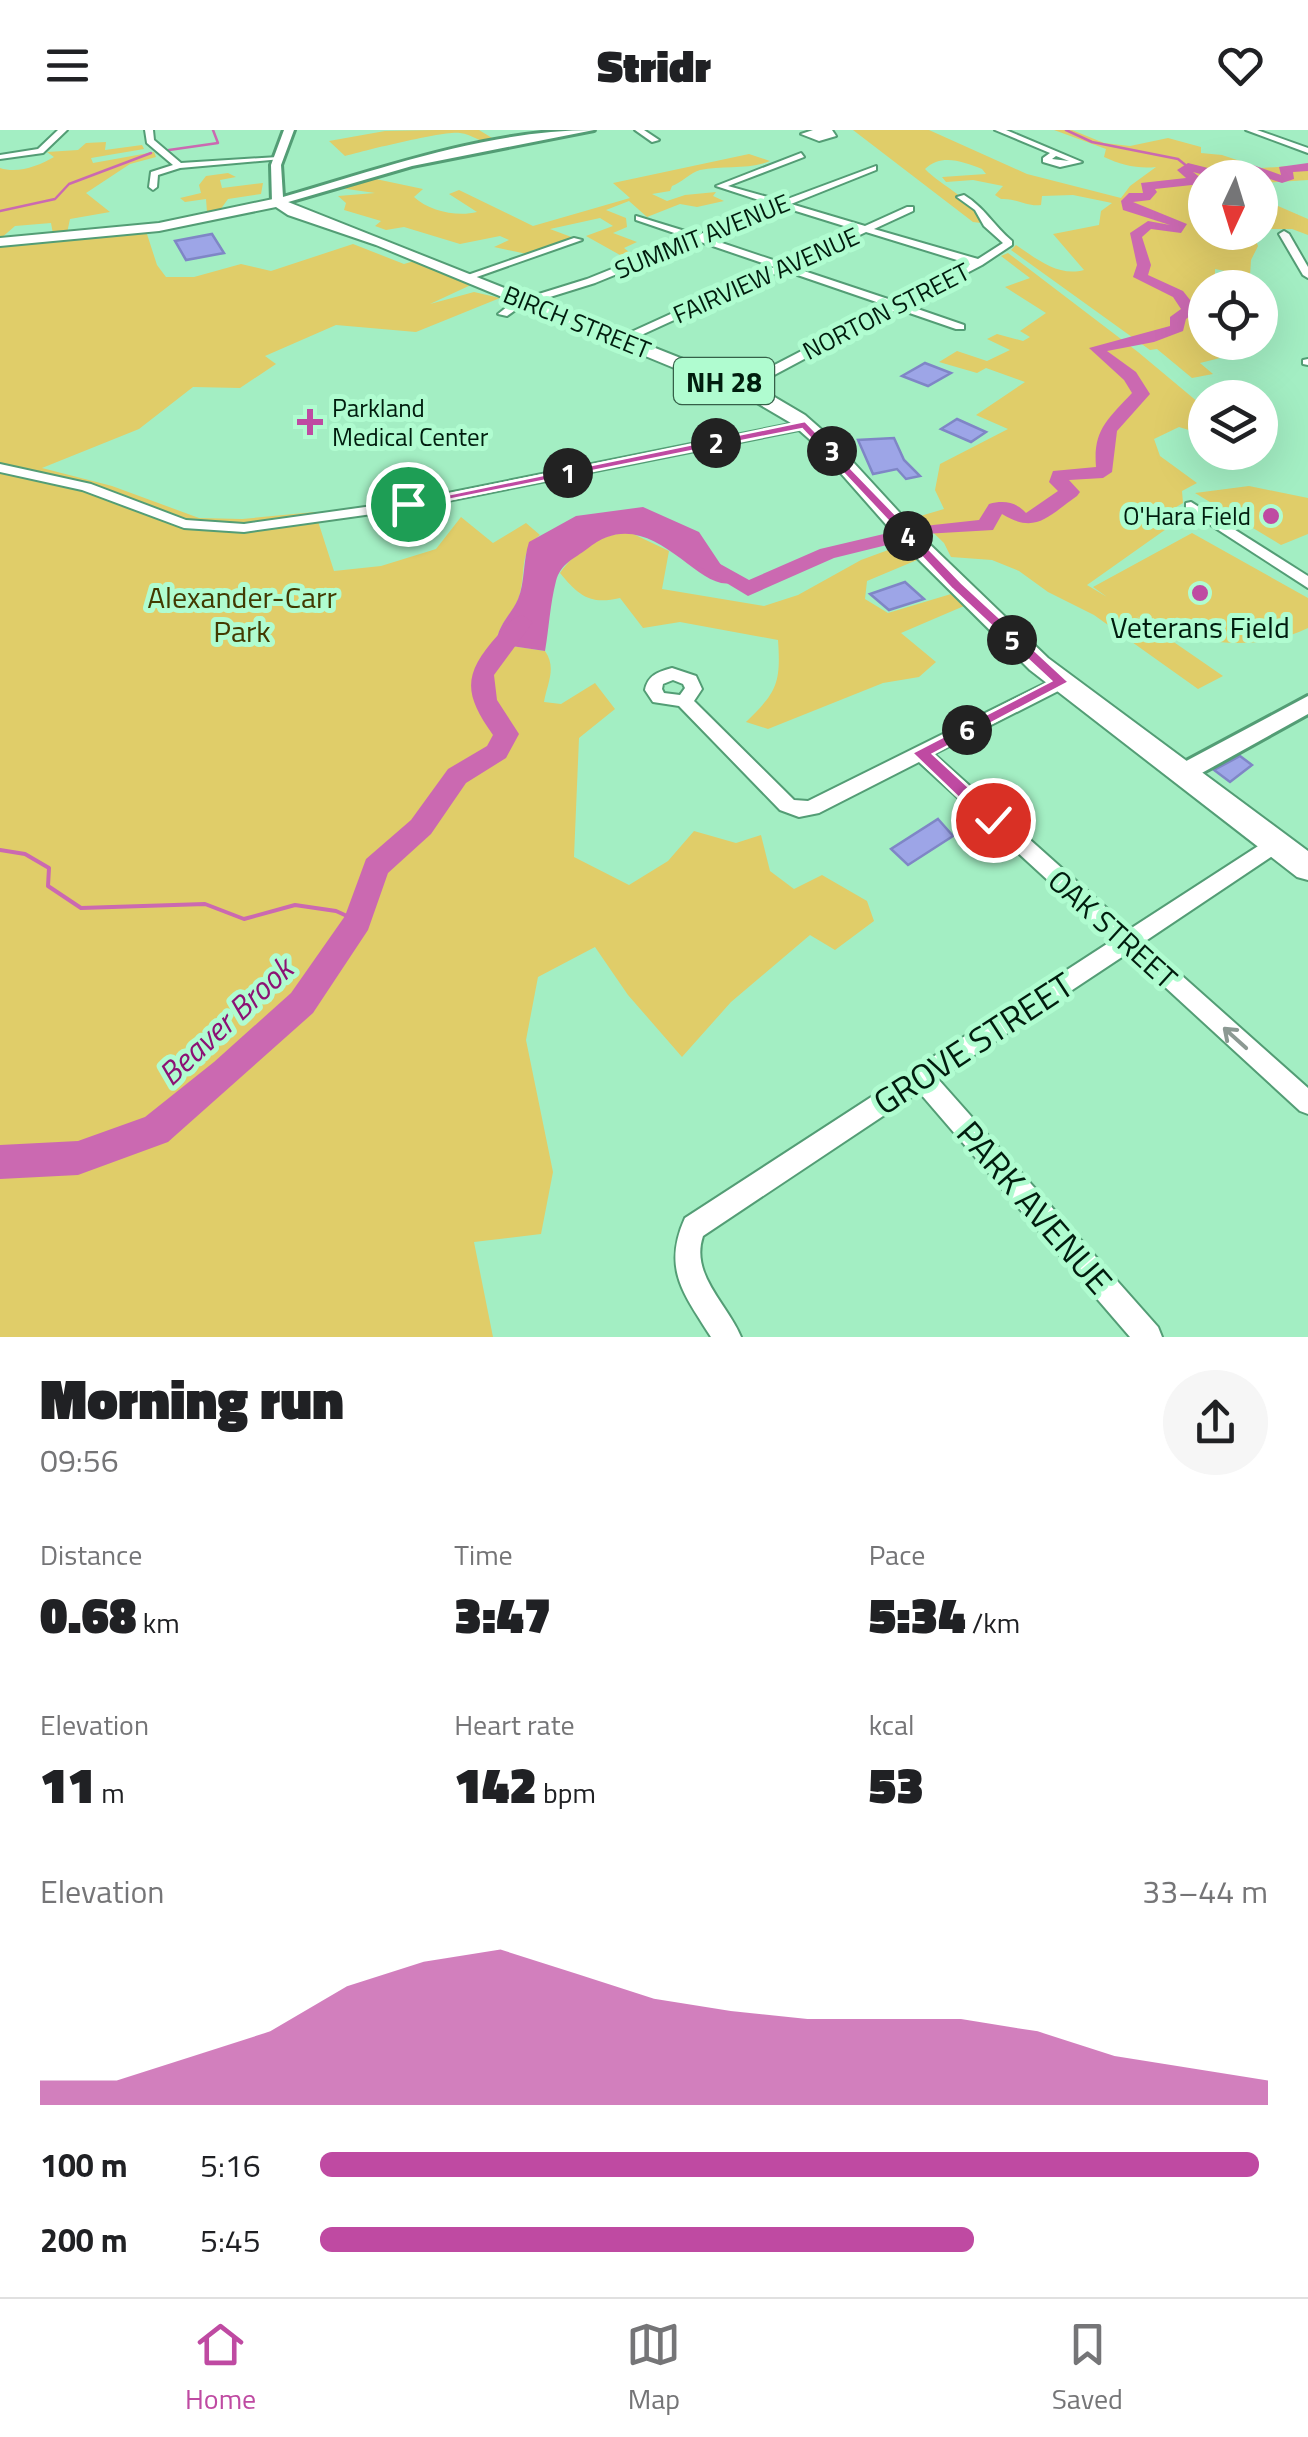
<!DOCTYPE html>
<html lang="en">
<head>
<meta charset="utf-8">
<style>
  :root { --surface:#fff; --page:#f6f6f6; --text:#202124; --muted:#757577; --line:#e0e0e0; --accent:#bf4aa2 }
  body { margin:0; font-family:"Titillium Web",sans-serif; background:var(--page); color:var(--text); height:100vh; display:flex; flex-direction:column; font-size:38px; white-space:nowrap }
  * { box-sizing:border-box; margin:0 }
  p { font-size:32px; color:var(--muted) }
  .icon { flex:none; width:55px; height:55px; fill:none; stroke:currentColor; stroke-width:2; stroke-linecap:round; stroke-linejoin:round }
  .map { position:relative; height:1207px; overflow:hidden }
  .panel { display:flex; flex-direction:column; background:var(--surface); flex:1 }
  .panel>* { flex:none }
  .needle { width:65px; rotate:184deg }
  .fabs { position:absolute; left:1188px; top:30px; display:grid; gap:20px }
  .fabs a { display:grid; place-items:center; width:90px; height:90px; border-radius:50%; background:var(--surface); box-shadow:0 10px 40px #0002; font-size:50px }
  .pin { position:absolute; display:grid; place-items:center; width:85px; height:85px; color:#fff; margin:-42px; border:5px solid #fff; border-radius:50%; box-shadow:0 2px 10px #0007 }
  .km { position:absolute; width:50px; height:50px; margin:-25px; border-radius:50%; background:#222; color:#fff; font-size:28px; line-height:50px; text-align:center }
  .round { display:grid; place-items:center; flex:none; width:105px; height:105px; border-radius:52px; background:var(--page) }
  .head { display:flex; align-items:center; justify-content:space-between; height:170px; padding:0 40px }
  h1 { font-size:55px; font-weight:800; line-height:75px }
  .figures { display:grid; grid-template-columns:repeat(3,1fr); gap:15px; height:170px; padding:10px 40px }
  .figures div { display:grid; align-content:center }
  .figures b { font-size:50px; font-weight:800 }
  .figures small { font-size:28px; font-weight:400 }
  .figures p { font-size:28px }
  .chart { height:280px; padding:20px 40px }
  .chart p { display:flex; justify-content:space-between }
  .chart svg { width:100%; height:180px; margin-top:10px; fill:var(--accent); opacity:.7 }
  ul { padding:0 40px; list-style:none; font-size:32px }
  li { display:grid; grid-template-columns:160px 120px 1fr; align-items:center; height:75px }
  li i { height:25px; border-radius:12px; background:var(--accent) }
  header { display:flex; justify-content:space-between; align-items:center; height:130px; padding:0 40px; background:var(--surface); font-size:45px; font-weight:800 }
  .tab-bar { display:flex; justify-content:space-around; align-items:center; height:140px; border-top:2px solid var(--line); background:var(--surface); font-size:28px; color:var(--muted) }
  .tab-bar a { display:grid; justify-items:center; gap:5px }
  .tab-bar .current { color:var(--accent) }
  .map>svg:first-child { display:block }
  .green { fill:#e0cd69 }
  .water { fill:#cb69b1 }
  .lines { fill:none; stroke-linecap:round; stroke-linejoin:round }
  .stream-far1 { stroke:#cb69b1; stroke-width:2.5 }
  .stream { stroke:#cb69b1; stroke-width:4 }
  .river { fill:#cb69b1; fill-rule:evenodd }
  .building { fill:#9da5e7; stroke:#7f86c6; stroke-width:2.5 }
  .street-casing { stroke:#539d75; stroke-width:4 }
  .secondary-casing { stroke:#539d75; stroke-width:6 }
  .primary-casing { stroke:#539d75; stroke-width:4 }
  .street { fill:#fff; fill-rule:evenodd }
  .secondary { fill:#fff; fill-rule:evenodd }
  .primary { fill:#fff; fill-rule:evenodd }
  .oneway { stroke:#8c9993 }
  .route { fill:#bf4aa2; stroke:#fff; stroke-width:2.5 }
  .poi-dot { fill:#bf4aa2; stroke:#b0fcd0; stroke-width:4 }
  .labels { text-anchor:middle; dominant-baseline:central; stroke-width:10; stroke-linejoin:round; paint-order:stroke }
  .far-street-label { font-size:25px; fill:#001d0e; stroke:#b0fcd0 }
  .far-poi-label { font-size:25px; fill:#001d0e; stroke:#b0fcd0; text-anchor:start }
  .shield { fill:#b0fcd0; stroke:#356048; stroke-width:2.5 }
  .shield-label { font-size:28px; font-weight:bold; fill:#001d0e }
  .park-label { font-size:30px; fill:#423900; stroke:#b0fcd0 }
  .poi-label { font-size:30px; fill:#001d0e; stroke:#b0fcd0 }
  .street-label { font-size:30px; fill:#001d0e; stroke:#b0fcd0 }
  .water-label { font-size:32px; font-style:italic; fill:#8c1274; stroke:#b0fcd0 }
  .near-street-label { font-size:35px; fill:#001d0e; stroke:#b0fcd0 }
</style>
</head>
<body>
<header><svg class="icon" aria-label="menu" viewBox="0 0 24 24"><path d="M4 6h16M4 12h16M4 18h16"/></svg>Stridr<svg class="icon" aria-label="heart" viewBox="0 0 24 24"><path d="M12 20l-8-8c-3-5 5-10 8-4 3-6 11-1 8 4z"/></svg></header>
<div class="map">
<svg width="1308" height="1207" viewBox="0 0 1308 1207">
  <rect width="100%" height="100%" fill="#a3eec3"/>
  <g class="green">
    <path d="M436,0H479L497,11C480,15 475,5 460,3C446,0 363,21 345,26L329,11L385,1Z"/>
    <path d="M853,0H929L1027,44L1121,68L1130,56L1156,37C1138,39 1121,35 1104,27L1106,19L1054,0H1072L1104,13L1130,16L1168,8L1201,17V23L1222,25L1261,38L1308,35V50L1260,53V48H1205V102L1253,103L1258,116L1251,130L1250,146L1215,139V156L1225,157L1205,158V212L1253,213L1256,219L1200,233L1213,244L1192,248L1157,219L1150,220L1011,120L1016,115C1037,129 1058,147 1084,140L1053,104L1099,95L1101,81L1112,73L1073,65L1042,66L1041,75C1026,77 1017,68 1001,69L995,65L1003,56L973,50L946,52L942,47L986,44L982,39C963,32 942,23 925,39C941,56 977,71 981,93L973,92Z"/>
    <path d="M106,12L105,20L142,15L144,19L91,28L93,33L154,22L156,27L130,34L86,63L110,82L70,89L67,103L53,104L51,93L15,96L0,109V38C18,44 38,36 54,27L47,22L78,20L86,13Z"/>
    <path d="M749,24L770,31C750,40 722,35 700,40C691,42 681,53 672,56L670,61L652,64L667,71L685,65L716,62L713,66L724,71L697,77L680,74L647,87L629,71L606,80L626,88L627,97L613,103L637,112L624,118L629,122L620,125L586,106L613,96L600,88L550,99L574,108L527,124L494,117L509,110L500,106L460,114L404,97L386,100L375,96L381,91L344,80L346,73L338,66L375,63L340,58L371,48L423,59L414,67C429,81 457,87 477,82L449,64L459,60L533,96L630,68L613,53Z"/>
    <path d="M228,43L236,47L220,50L222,58L263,53L261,64L228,69L220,80L207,82L206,69L185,72L180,68L201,63L199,55L206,46Z"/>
    <path d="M1260,59L1278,76L1308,89V105L1292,99H1260Z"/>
    <path d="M146,101L157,135L166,147H194L241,134L271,141L353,114L404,134L414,131L473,154L430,174L474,162L500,168L416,202L336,195L265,226L276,234L240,258L193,257L139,299L42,338L112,356L199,388L242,389L315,382L334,441L381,436L436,419L461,387L493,413L526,393L540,405C519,420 526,441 520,463C516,482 496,494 497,514L545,521C557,538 547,554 544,572L561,574L595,553L615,579L579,608L574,727L629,755L668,731L694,701L736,713L761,705L770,741L794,759L822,745L867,771L874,791L835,820L810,805L731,872L682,927L628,865L595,817L538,847L526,910L553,1042L541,1104L474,1112L493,1207H0V117Z"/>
    <path d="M1008,123L1138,222L1205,278V305L1179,297L1154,309L1160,326L1197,353L1182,361L1183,373L1166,383L1169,397L1087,455L1107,467L1093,457L1192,403L1308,468V498C1256,524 1186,514 1136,486L1223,546L1198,559L1094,485L1048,462L1019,441L992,430L951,427L944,413L917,387L944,379L935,360L940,334L1008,299L976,285L1025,252L986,238L977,243L939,232L957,221L987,231L1010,220L987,209L997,204L1023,211L1030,207L1020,201L1046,183L1005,157L1030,148L1001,126Z"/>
    <path d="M1249,356L1308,368V404L1281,415L1195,363Z"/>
    <path d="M629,402L669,421L662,459L764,476L798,465L861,430L899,416L917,430L867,451L865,469L888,483L951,464L964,476L901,503L936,532L919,547L883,553L768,599L746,592C777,562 781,553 778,510L680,492L643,498L620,468C590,475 579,466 560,443C577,419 600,405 629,402Z"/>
  </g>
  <path class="water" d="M643,377L699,402L725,441L738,450C701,474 653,365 587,419C574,429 561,433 556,451C550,474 549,498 545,521L497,514C496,497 511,485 518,469C525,453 523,430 529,412L576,386Z"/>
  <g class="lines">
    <g class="stream-far1">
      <path d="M1066,0L1092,12L1178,29L1188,37"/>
      <path d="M169,20L218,13L213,0"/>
      <path d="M0,81L55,69L69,54L151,23"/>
    </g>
    <path class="stream" d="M0,720L25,724L49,738L48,756L81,778L205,774L244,789L295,775L336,781L358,791"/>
    <g class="river">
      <path d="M1188,33L1224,42L1253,35L1281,45L1279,37L1308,33V41L1293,42L1294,49L1282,53L1252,43L1216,48L1193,42L1201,48V54L1155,59L1157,62L1150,70L1133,72L1187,94L1181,103L1151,99L1142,107L1151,135L1148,145L1183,161L1198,180L1186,189L1183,201L1154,212L1107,221L1136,242L1150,264L1117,301L1112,342L1103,348L1069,350L1080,362L1077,366C1048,386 1036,405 1002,384L993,400L924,404V396L979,390L989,374C1004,370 1016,372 1026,383L1058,361L1049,352L1053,341L1096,337C1093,300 1107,290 1132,263L1124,250L1089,218L1170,196V187L1181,179L1173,167L1133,147L1137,135L1130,103L1148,91L1170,95L1123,80L1121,71L1129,63H1143L1141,53L1186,48L1177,40Z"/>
      <path d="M888,403L898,409L895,413L834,428L748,466L695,434L699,430H713L749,450L820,419Z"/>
      <path d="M522,485L533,492L494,545L497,570L519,604L506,628L466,653L431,704L388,743L368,800L313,883L168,1012L78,1045L0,1049V1015L78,1011L145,987L214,932L291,863L345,786L366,729L411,690L448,639L487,616L493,605C463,563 463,544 498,505C505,496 511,488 522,485Z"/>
    </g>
  </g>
  <g class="building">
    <path d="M212,104L224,123L186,130L175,111Z"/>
    <path d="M925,233L951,243L928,256L902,246Z"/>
    <path d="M957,289L986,302L971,312L941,299Z"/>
    <path d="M894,308L904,330L920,346L906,349L897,339L873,344L858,310Z"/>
    <path d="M905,452L924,469L889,480L870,464Z"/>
    <path d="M1240,626L1252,635L1230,652L1214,640Z"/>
    <path d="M938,689L953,706L908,735L891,719Z"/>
  </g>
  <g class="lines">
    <g class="street-casing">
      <g id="street">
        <path d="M58,0H67L43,23L0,29V25L38,19Z"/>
        <path d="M145,0H153L154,10L181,33L278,27L282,29L180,38L158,45L157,57L153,60L149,57L151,42L173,35L147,13Z"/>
        <path d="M635,0H644L659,10L652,12Z"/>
        <path d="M813,0H832L836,6L819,11L801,4Z"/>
        <path d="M995,0H1006L1082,32L1060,37L1043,32V28L1050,23ZM1056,26L1069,31L1052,29Z"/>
        <path d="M1246,0H1257L1308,18V23Z"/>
        <path d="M801,23L804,27L728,56L782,71L876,36V40L791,74L865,96L907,77H913V81L874,99L978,129L1003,113L984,96L975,80L957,67L964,65C984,77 994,96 1012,111V115L982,135L906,175L964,195V199H956L898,179L744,261H736V255L888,176L783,140L626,212H618V208L774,137L698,111L595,153L521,176L507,186L498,184L513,172L587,149L689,108L636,90V86L698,105L774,75L716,56ZM783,77L857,100L782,133L707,108ZM866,102L970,134L897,172L792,137Z"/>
        <path d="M1284,101L1289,104L1308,137V148L1303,145L1279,104Z"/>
        <path d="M574,108L582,110L471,149L462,147Z"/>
        <path d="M1308,229V235L1303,234V230Z"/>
        <path d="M805,291L809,292V298L408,379L244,402L184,398L82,360L0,342V334L91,354L186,390L244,394L408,371Z"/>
        <path d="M1191,372L1308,446V458L1186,379V373Z"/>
        <path d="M672,538L696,546L702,559L694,571L794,670L808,671L1056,548H1068L1070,552L1068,556L934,624L1130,799L1269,709L1276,706L1283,709L1286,714L1283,719L1144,812L1308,958V984L1300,981L1128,823L938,949L1158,1197L1162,1207H1130L919,962L703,1106C690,1145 727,1173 741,1207H711C684,1164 662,1139 685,1088L1113,810L919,632L819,683L799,687L780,680L679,576L653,572L645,560C648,545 658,542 672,538ZM673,550L683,554L685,558L680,565L664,563L662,559L663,554Z"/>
      </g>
    </g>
    <g class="secondary-casing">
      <g id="secondary">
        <path d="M284,0H294L281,35L283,67C383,38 489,0 594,0L412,36L278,75L272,72L271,35Z"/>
        <path d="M1308,566V584L1191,649H1175L1171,643L1175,637Z"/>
      </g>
    </g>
    <g class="primary-casing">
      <path id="primary" d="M278,68L766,262L805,285L830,307L921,406L1048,528L1308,721V750L1297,747L1030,540L905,416L816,315L791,293L752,270L376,115L288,85L276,77L159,101L0,116V108L159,93Z"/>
    </g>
    <use href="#street" class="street"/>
    <use href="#secondary" class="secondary"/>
    <use href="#primary" class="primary"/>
  </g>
  <defs><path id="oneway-shaft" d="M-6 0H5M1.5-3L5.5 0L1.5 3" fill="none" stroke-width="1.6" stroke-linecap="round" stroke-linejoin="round" transform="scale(2.5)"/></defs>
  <use class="oneway" href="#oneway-shaft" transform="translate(1235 908) rotate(-138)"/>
  <path class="route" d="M805,291L962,453L1069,552L933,624L999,685V695H987L912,623L1051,551L952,459L802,299L408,378L402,374Z"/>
  <g class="poi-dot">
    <path d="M305 277h10v10h10v10h-10v10h-10v-10h-10v-10h10z"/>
    <circle cx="1271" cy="386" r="10"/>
    <circle cx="1200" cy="463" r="10"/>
  </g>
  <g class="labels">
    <g class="far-street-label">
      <text transform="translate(702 106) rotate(-22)">SUMMIT AVENUE</text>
      <text transform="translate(766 145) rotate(-24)">FAIRVIEW AVENUE</text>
      <text transform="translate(886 181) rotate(-27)">NORTON STREET</text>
      <text transform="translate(577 192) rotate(22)">BIRCH STREET</text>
    </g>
    <g class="far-poi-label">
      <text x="332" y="278">Parkland<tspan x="332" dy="29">Medical Center</tspan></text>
      <text x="1251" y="386" text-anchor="end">O'Hara Field</text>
    </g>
    <rect class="shield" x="674" y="228" width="100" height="46" rx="8"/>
    <g class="shield-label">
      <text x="724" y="251">NH 28</text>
    </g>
    <g class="park-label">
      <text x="242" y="467">Alexander-Carr<tspan x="242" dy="34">Park</tspan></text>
    </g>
    <g class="poi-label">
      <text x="1200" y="497">Veterans Field</text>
    </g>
    <g class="street-label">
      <text transform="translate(1113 799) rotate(42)">OAK STREET</text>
    </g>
    <g class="water-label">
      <text transform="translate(225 891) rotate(-43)">Beaver Brook</text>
    </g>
    <g class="near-street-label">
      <text transform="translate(973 913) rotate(-33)">GROVE STREET</text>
      <text transform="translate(1035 1077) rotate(49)">PARK AVENUE</text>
    </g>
  </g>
</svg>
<div class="fabs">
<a><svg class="needle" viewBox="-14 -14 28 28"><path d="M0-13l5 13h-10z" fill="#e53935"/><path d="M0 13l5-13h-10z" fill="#757577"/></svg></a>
<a><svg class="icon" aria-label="locate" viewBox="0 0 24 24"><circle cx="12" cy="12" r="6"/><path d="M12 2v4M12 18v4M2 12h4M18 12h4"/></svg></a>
<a><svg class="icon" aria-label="layers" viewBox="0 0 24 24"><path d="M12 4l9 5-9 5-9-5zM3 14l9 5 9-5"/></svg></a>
</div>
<div class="pin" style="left:408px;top:374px;background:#1e9e55"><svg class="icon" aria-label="arrive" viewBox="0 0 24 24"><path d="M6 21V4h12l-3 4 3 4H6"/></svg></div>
<div class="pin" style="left:993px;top:690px;background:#d93025"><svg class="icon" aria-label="check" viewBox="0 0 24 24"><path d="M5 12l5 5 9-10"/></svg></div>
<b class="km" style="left:568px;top:343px">1</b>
<b class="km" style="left:716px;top:313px">2</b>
<b class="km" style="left:832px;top:321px">3</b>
<b class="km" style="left:908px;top:406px">4</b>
<b class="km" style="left:1012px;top:510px">5</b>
<b class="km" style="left:967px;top:600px">6</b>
</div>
<section class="panel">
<div class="head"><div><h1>Morning run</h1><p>09:56</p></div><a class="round"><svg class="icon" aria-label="share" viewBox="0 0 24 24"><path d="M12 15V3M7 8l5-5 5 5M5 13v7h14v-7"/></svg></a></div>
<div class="figures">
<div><p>Distance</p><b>0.68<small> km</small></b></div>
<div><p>Time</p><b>3:47</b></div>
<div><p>Pace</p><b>5:34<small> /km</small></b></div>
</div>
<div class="figures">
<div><p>Elevation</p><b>11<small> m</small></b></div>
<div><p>Heart rate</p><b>142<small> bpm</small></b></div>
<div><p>kcal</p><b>53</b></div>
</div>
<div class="chart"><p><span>Elevation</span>33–44 m</p>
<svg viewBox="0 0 160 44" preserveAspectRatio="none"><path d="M0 44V38L10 38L20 32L30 26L40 15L50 9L60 6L70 12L80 18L90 21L100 23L110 23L120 23L130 26L140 32L150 35L160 38V44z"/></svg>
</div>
<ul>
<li><b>100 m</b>5:16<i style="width:99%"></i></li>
<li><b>200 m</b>5:45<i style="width:69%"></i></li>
</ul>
</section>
<nav class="tab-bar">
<a class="current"><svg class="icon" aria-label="home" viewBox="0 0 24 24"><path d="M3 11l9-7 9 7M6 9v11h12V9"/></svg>Home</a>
<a><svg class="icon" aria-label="map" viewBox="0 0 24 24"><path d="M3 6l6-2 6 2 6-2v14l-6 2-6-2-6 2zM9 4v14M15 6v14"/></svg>Map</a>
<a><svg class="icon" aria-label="saved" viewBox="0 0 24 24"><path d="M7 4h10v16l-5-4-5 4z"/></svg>Saved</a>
</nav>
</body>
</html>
